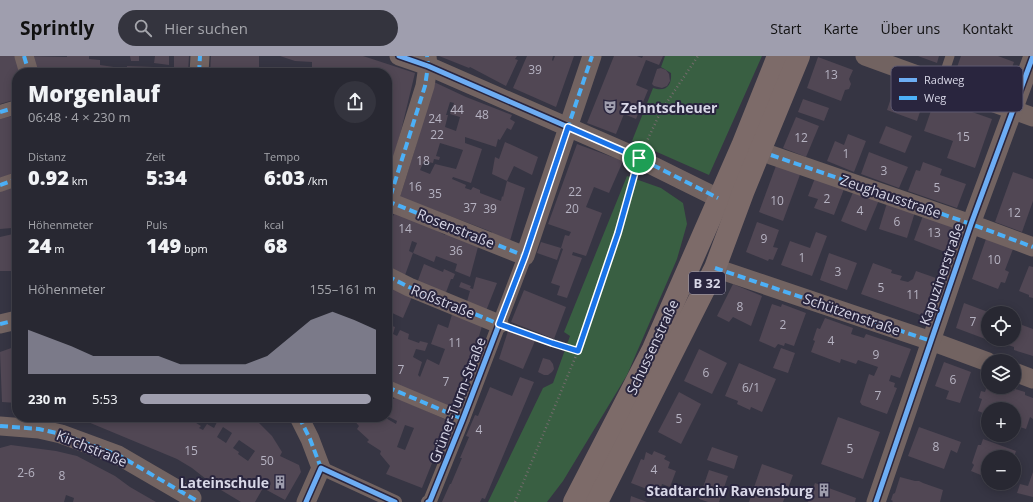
<!DOCTYPE html>
<html lang="de">
<head>
<meta charset="utf-8">
<style>
  :root { --surface:#282832; --page:#34343e; --text:#f1f3f6; --muted:#a5a6ac; --line:#44444d; --accent:#9f9eae }
  body { margin:0; font-family:"Open Sans",sans-serif; background:var(--page); color:var(--text); height:100vh; display:flex; flex-direction:column; font-size:15px; white-space:nowrap }
  * { box-sizing:border-box; margin:0 }
  p { font-size:13px; color:var(--muted) }
  .icon { flex:none; width:22px; height:22px; fill:none; stroke:currentColor; stroke-width:2; stroke-linecap:round; stroke-linejoin:round }
  .map { position:relative; flex:1; overflow:hidden }
  .drawer { position:absolute; left:12px; top:12px; width:380px; height:354px; display:flex; flex-direction:column; background:var(--surface); border-radius:16px; box-shadow:0 2px 10px #0003,0 0 0 1px var(--line) }
  .drawer>* { flex:none }
  .controls { position:absolute; left:981px; top:250px; display:grid; gap:8px }
  .controls a { display:grid; place-items:center; width:40px; height:40px; border-radius:50%; background:var(--surface); box-shadow:0 2px 10px #0003,0 0 0 1px var(--line); font-size:20px }
  .pin { position:absolute; display:grid; place-items:center; width:34px; height:34px; color:#fff; margin:-17px; border:2px solid #fff; border-radius:50%; box-shadow:0 1px 4px #0007 }
  .round { display:grid; place-items:center; flex:none; width:42px; height:42px; border-radius:21px; background:var(--page) }
  .overview { display:flex; align-items:center; justify-content:space-between; height:68px; padding:0 16px }
  h1 { font-size:22px; font-weight:800; line-height:30px }
  .stats { display:grid; grid-template-columns:repeat(3,1fr); gap:6px; height:68px; padding:4px 16px }
  .stats div { display:grid; align-content:center }
  .stats b { font-size:20px; font-weight:800 }
  .stats small { font-size:11px; font-weight:400 }
  .stats p { font-size:11px }
  .chart { height:112px; padding:8px 16px }
  .chart p { display:flex; justify-content:space-between }
  .chart svg { width:100%; height:72px; margin-top:4px; fill:var(--accent); opacity:.7 }
  ul { padding:0 16px; list-style:none; font-size:13px }
  li { display:grid; grid-template-columns:64px 48px 1fr; align-items:center; height:30px }
  li i { height:10px; border-radius:5px; background:var(--accent) }
  header { display:flex; align-items:center; gap:24px; box-sizing:border-box; height:56px; padding:0 20px; background:var(--accent); color:#111 }
  header strong { font-size:19px }
  nav { display:flex; gap:22px; margin-inline-start:auto; font-size:14px }
  .search { width:280px; height:36px; background:var(--page); display:flex; align-items:center; gap:10px; box-sizing:border-box; padding:0 14px; border-radius:22px; color:var(--muted); font-size:15px }
  .map>svg:first-child { display:block }
  .green { fill:#395f42 }
  .building { fill:#514754; fill-rule:evenodd }
  .lines { fill:none; stroke-linecap:round; stroke-linejoin:round }
  .path { stroke:#736b6c; stroke-width:2.5; stroke-dasharray:1 3; stroke-linecap:butt }
  .service { stroke:#726361; stroke-width:9 }
  .pedestrian { stroke:#726361; stroke-width:14 }
  .minor { stroke:#726361; stroke-width:19 }
  .primary { stroke:#7d6b69; stroke-width:22 }
  .quiet { stroke:#4cb0f7; stroke-width:4; stroke-dasharray:8 4; stroke-linecap:butt }
  .cycleway-casing { stroke:#29253e; stroke-width:8 }
  .cycleway { stroke:#6dadf4; stroke-width:5 }
  .route-casing { stroke:#fff; stroke-width:8 }
  .route { stroke:#1a73e8; stroke-width:5 }
  .labels { text-anchor:middle; dominant-baseline:central; stroke-width:4; stroke-linejoin:round; paint-order:stroke }
  .number-label { font-size:12px; fill:#b6b3c2 }
  .shield { fill:#29253e; stroke:#a4a2b4; stroke-width:1 }
  .shield-label { font-size:13px; font-weight:bold; fill:#d8d7e7 }
  .poi-label { font-size:14px; font-weight:bold; fill:#d8d7e7; stroke:#29253e; text-anchor:end }
  .street-label { font-size:14px; fill:#d8d7e7; stroke:#29253e }
  .key { fill:#29253e; stroke:#5e5a71; stroke-width:1 }
  .key-label { font-size:11px; fill:#d8d7e7 }
</style>
</head>
<body>
<header>
<strong>Sprintly</strong>
<div class="search"><svg class="icon" aria-label="search" viewBox="0 0 24 24"><circle cx="10" cy="10" r="6"/><path d="M15 15l6 6"/></svg>Hier suchen</div>
<nav><a>Start</a><a>Karte</a><a>Über uns</a><a>Kontakt</a></nav>
</header>
<div class="map">
<svg width="1033" height="446" viewBox="0 0 1033 446">
  <rect width="100%" height="100%" fill="#363543"/>
  <g class="green">
    <path d="M665,0H762L709,119L632,85L653,32C666,36 672,30 671,17L661,11Z"/>
    <path d="M627,120L661,132L683,147L687,168L677,203L627,319L563,425L547,446H488L543,332L553,327L570,280L564,276Z"/>
  </g>
  <g class="building">
    <path d="M0,0H18L23,17H17V43L0,48Z"/>
    <path d="M28,0L67,1V0H89V3L100,4V9L127,13V10L154,11V17H35Z"/>
    <path d="M130,0H139V5H131Z"/>
    <path d="M155,0H169V9L154,7Z"/>
    <path d="M174,0H189L188,17H177V15L174,14Z"/>
    <path d="M211,0H259V17H210Z"/>
    <path d="M280,0H363L415,17L401,75L387,124V17H312V6L295,5Z"/>
    <path d="M439,0H517L515,3L518,4L506,30L470,11L469,12Z"/>
    <path d="M527,0H553L552,4L553,5L555,0H574L556,51L513,32Z"/>
    <path d="M614,0H637L642,2L643,0H663L659,9L646,4L636,29L648,34L636,63L624,58L616,78L587,67Z"/>
    <path d="M918,0H939L937,7Z"/>
    <path d="M961,0H998L1014,6L1006,28L1001,30L956,14Z"/>
    <path d="M818,1L853,14L849,23L851,28L849,33L845,34L841,45L807,32Z"/>
    <rect x="267" y="11" width="11" height="6"/>
    <path d="M661,12L666,14L669,18L670,25L667,30L662,32L654,30L652,28L657,13Z"/>
    <path d="M434,26L466,41L512,59L510,63L515,66L511,74L507,72L500,84L498,83L496,91L465,81V87L482,93L471,127L453,121L452,123L466,129L465,132L471,134L473,131L480,134V137L501,145L502,140L503,141L507,125L525,132L510,185L491,180L492,176L400,141L414,96ZM450,46L454,47L450,58L460,61L456,75L445,71L448,59H446ZM440,87L463,94L456,113L435,108L430,118L420,114L424,105L433,107L434,103L439,104L440,101L436,100Z"/>
    <path d="M895,30L925,40L917,65L887,54Z"/>
    <path d="M803,43L829,52L824,65L798,56Z"/>
    <path d="M935,43L992,63L975,112L947,102L953,85L924,75Z"/>
    <path d="M17,59V115L0,123V63Z"/>
    <path d="M796,61L819,70L806,101L783,92Z"/>
    <path d="M886,70L912,80L905,97L879,87Z"/>
    <path d="M848,78L866,85L854,116L827,105L835,85L844,89Z"/>
    <path d="M505,86L538,101L532,119L514,110L507,125L492,118L495,101L499,103Z"/>
    <path d="M577,88L623,105L609,137L594,131L586,151L602,157L586,200L573,196L572,199L582,202L567,242L557,239L560,230L551,227L563,193L561,192L557,204L537,197L541,186L561,192L565,179L569,180L571,176L548,168Z"/>
    <path d="M869,96L908,111L899,132L861,118Z"/>
    <path d="M923,106L942,113L940,119L966,128L957,152L908,135L916,114L920,115Z"/>
    <path d="M777,107L801,116L783,165L759,156Z"/>
    <path d="M1013,116L1033,123V145L1022,176L995,166Z"/>
    <path d="M815,122L844,133L834,159L814,152L818,143L808,140Z"/>
    <path d="M17,129V215H0V181L13,178L12,172L0,173V134Z"/>
    <path d="M854,134L879,144L866,175L841,165Z"/>
    <path d="M887,147L915,156L907,182L879,173Z"/>
    <path d="M396,153L445,179L446,177L478,191L470,221L455,215L457,208L436,200L434,206L413,197L417,187L412,185L409,195L413,197L404,222L387,214V175Z"/>
    <path d="M924,157L955,169L945,196L914,184Z"/>
    <path d="M757,166L779,174L773,191L778,192L773,204L769,203L768,205L746,196Z"/>
    <path d="M816,176L827,180L812,220L781,209L790,185L810,192Z"/>
    <path d="M986,183L1013,193L1005,214L1009,216L1005,227L1001,226L998,233L972,223Z"/>
    <path d="M829,197L857,207L847,234L820,224Z"/>
    <path d="M873,207L892,214L891,217L902,220L900,224L908,226L913,223L916,215L936,222L923,260L861,238Z"/>
    <path d="M424,208L443,216L444,213L455,218L453,223H451L445,239L417,227Z"/>
    <path d="M1029,210L1033,211V242L1029,241V239L1019,235Z"/>
    <path d="M476,221L497,227L486,255L466,249L470,235L459,231L461,226L471,230L470,232L473,233Z"/>
    <path d="M387,228L412,241L403,262L390,256L392,251L387,249Z"/>
    <path d="M733,228L762,240L751,270L733,261L729,266L717,260Z"/>
    <path d="M524,234L566,251L554,283L511,266Z"/>
    <path d="M964,247L988,256V284L956,272Z"/>
    <path d="M772,248L781,251L782,248L806,257L794,290L785,287L784,290L778,288L775,292L759,285Z"/>
    <path d="M453,255L483,267L472,303H470L464,319L453,353L387,324V284L390,277L387,275V268L395,271L393,278L397,280L400,274L409,278L408,283L419,287L420,285L428,287L425,295L416,293L413,301L422,306L418,319L420,321L427,303L439,309L445,293L431,288L438,268L448,272Z"/>
    <path d="M825,262L853,272L851,278L864,282L866,278L911,293L900,322L891,319L889,325L895,327L894,331L897,332L887,358L862,349L860,346L869,318L874,320L878,311L858,304L856,308L841,303L840,307L811,296L815,285L813,284L817,272L820,273Z"/>
    <path d="M1014,266L1033,273V300L1014,294V291L1005,288L1007,283H1014Z"/>
    <path d="M508,275L535,285L523,313L499,303Z"/>
    <path d="M17,290V347L2,346L0,296Z"/>
    <path d="M781,292L795,297L788,317L773,312Z"/>
    <path d="M699,293L727,307L712,338L684,325Z"/>
    <path d="M543,302L550,304L553,308L554,313L552,316L548,319H544L538,316Z"/>
    <path d="M944,306L971,316L960,347L946,343L949,335L935,330Z"/>
    <path d="M739,307L776,323L762,356L751,351L750,354L737,348L738,345L725,340Z"/>
    <path d="M520,321L534,326L485,443L482,442L480,446H442L450,428H451L462,402H460L469,381L466,380L475,359L478,360L490,331L512,340Z"/>
    <path d="M988,327V331H1011V334L1014,335L1015,333L1025,336V339L1033,342V363L1030,361L1026,373L1014,369V353H988V359L978,355L982,343L979,342L981,335L985,336Z"/>
    <path d="M679,336L701,348L681,388L658,376Z"/>
    <path d="M387,340L394,343L395,341L449,365L422,432L386,418L390,410L380,398L381,395L367,386L369,384L357,373L359,370L351,361H384L396,368L397,365L387,360ZM405,369L414,372L405,394L397,391Z"/>
    <path d="M76,361H195L193,365L201,370L199,372L203,374L207,368L214,372L217,366L210,361H253L272,380L282,396L280,400L299,409L301,416L285,444L263,432L255,446H241L216,431L192,412L177,403ZM223,371L232,377L226,387L217,381ZM239,384L255,395L248,405L238,398L239,396L233,392Z"/>
    <path d="M838,361L880,376L863,423L821,408Z"/>
    <path d="M919,371L961,386L957,397L951,394L944,413L908,400Z"/>
    <path d="M983,383L1016,395L1014,401H988V422L971,415L974,409L972,407L978,389H981Z"/>
    <path d="M11,389L56,395L77,400L115,420L130,431L156,446H73L74,442L66,439L64,446H0V392Z"/>
    <path d="M712,391L738,400L734,413L707,404Z"/>
    <path d="M654,395L666,400L664,403L670,406L668,412L676,415L670,431L662,428L660,434L653,432L652,435L631,427L641,403L644,404L646,396L652,399Z"/>
    <path d="M1014,407L1018,409L1014,419Z"/>
    <path d="M762,408L793,419L783,446H749Z"/>
    <path d="M709,414L728,420L719,446H708L699,443Z"/>
    <path d="M1033,416V441L1017,437L1020,428L1028,430Z"/>
    <path d="M900,421L915,425H919L923,427L943,434L940,446H892L893,445L891,444L893,438L895,437Z"/>
    <path d="M815,427L856,442L855,446H808Z"/>
    <path d="M631,440L647,446H630Z"/>
  </g>
  <g class="lines">
    <g class="path">
      <path d="M646,87L661,55L698,0"/>
      <path d="M514,273L552,287L578,295"/>
      <path d="M515,446L578,295L618,177L634,120"/>
    </g>
    <path class="service" d="M941,27L950,0"/>
    <g class="pedestrian">
      <path d="M0,56L17,51"/>
      <path d="M0,129L17,123"/>
      <path d="M387,331L463,363"/>
      <path d="M321,412L395,446"/>
      <path d="M428,446L430,445L463,363L525,200"/>
    </g>
    <g class="minor">
      <path d="M24,0L29,17"/>
      <path d="M399,0L428,10L625,96L718,142L732,138"/>
      <path d="M865,0L1033,61"/>
      <path d="M199,17L200,0"/>
      <path d="M771,99L971,168L1033,191"/>
      <path d="M387,145L525,200L592,0"/>
      <path d="M387,151L425,30L428,10L427,0"/>
      <path d="M715,212L931,285L988,306"/>
      <path d="M387,220L409,231L499,268"/>
      <path d="M0,268L17,264"/>
      <path d="M1014,316L1033,323"/>
      <path d="M299,361L310,383L321,412L306,446"/>
      <path d="M0,370L39,373L61,378L118,399L192,442L190,446"/>
      <path d="M876,446L971,168L1033,0"/>
    </g>
    <g class="primary">
      <path d="M574,446L653,293L742,90L778,0"/>
      <path d="M597,446L715,212L744,134L799,0"/>
    </g>
    <g class="quiet">
      <path d="M24,0L29,17"/>
      <path d="M199,17L200,0"/>
      <path d="M0,56L17,51"/>
      <path d="M565,70L639,102L718,142"/>
      <path d="M567,74L592,0"/>
      <path d="M771,99L971,168L1033,191"/>
      <path d="M0,129L17,123"/>
      <path d="M387,145L525,200"/>
      <path d="M387,151L425,30L428,10L427,0"/>
      <path d="M715,212L931,285"/>
      <path d="M387,220L409,231L499,268"/>
      <path d="M0,268L17,264"/>
      <path d="M387,331L463,363"/>
      <path d="M299,361L310,383L321,412L320,414"/>
      <path d="M0,370L39,373L61,378L118,399L199,446"/>
    </g>
    <g class="cycleway-casing">
      <g id="cycleway">
        <path d="M399,0L428,10L568,71L525,200L463,363L430,445L428,446"/>
        <path d="M306,446L321,412L395,446"/>
        <path d="M876,446L971,168L1033,0"/>
      </g>
    </g>
    <use href="#cycleway" class="cycleway"/>
  </g>
  <g class="lines">
    <g class="route-casing">
      <path id="route" d="M568,71L639,102L618,177L578,295L552,287L499,268L525,200Z"/>
    </g>
    <use href="#route" class="route"/>
  </g>
  <defs>
    <g id="theatre-bare" transform="scale(1.08)"><path d="M-5-5.5Q0-4 5-5.5V0Q5 5 0 6Q-5 5-5 0ZM-3.3-2.5H-1v1.5H-3.3ZM1-2.5H3.3v1.5H1ZM-2.8 1Q0 5.5 2.8 1Z" fill="#9f9eae" stroke="#29253e" stroke-width="2.5" paint-order="stroke"/></g>
    <g id="building-bare" transform="scale(1.08)"><path d="M-4-6H4V6H1V3H-1V6H-4ZM-2.5-4.3h1.7v1.8h-1.7ZM.8-4.3h1.7v1.8H.8ZM-2.5-1h1.7V.8h-1.7ZM.8-1h1.7V.8H.8Z" fill="#9f9eae" stroke="#29253e" stroke-width="2.5" paint-order="stroke"/></g>
  </defs>
  <g fill-rule="evenodd">
    <use href="#theatre-bare" x="610" y="51"/>
    <use href="#building-bare" x="280" y="426"/>
    <use href="#building-bare" x="824" y="434"/>
  </g>
  <g class="labels">
    <g class="number-label">
      <text x="535" y="13">39</text>
      <text x="831" y="18">13</text>
      <text x="457" y="53">44</text>
      <text x="482" y="58">48</text>
      <text x="435" y="62">24</text>
      <text x="437" y="78">22</text>
      <text x="963" y="80">15</text>
      <text x="801" y="81">12</text>
      <text x="846" y="97">1</text>
      <text x="423" y="104">18</text>
      <text x="884" y="114">3</text>
      <text x="415" y="130">16</text>
      <text x="937" y="131">5</text>
      <text x="575" y="135">22</text>
      <text x="435" y="137">35</text>
      <text x="827" y="142">2</text>
      <text x="777" y="144">10</text>
      <text x="470" y="151">37</text>
      <text x="490" y="152">39</text>
      <text x="572" y="152">20</text>
      <text x="860" y="154">4</text>
      <text x="1014" y="156">12</text>
      <text x="897" y="165">6</text>
      <text x="405" y="172">14</text>
      <text x="934" y="176">13</text>
      <text x="764" y="182">9</text>
      <text x="456" y="194">36</text>
      <text x="802" y="201">1</text>
      <text x="994" y="203">10</text>
      <text x="838" y="215">3</text>
      <text x="881" y="231">5</text>
      <text x="913" y="238">11</text>
      <text x="740" y="250">8</text>
      <text x="973" y="265">7</text>
      <text x="783" y="268">2</text>
      <text x="831" y="284">4</text>
      <text x="455" y="286">11</text>
      <text x="876" y="298">9</text>
      <text x="401" y="313">7</text>
      <text x="706" y="316">6</text>
      <text x="953" y="323">6</text>
      <text x="446" y="325">7</text>
      <text x="751" y="331">6/1</text>
      <text x="878" y="339">7</text>
      <text x="679" y="362">5</text>
      <text x="479" y="373">4</text>
      <text x="936" y="390">8</text>
      <text x="850" y="392">5</text>
      <text x="191" y="394">15</text>
      <text x="267" y="404">50</text>
      <text x="654" y="413">4</text>
      <text x="26" y="416">2-6</text>
      <text x="62" y="419">8</text>
    </g>
    <rect class="shield" x="689" y="216" width="36" height="22" rx="3"/>
    <g class="shield-label">
      <text x="707" y="227">B 32</text>
    </g>
    <g class="poi-label">
      <text x="621" y="51" text-anchor="start">Zehntscheuer</text>
      <text x="269" y="426">Lateinschule</text>
      <text x="813" y="434">Stadtarchiv Ravensburg</text>
    </g>
    <g class="street-label">
      <text transform="translate(891 140) rotate(19)">Zeughausstraße</text>
      <text transform="translate(456 172) rotate(22)">Rosenstraße</text>
      <text transform="translate(941 218) rotate(-71)">Kapuzinerstraße</text>
      <text transform="translate(443 245) rotate(22)">Roßstraße</text>
      <text transform="translate(852 258) rotate(19)">Schützenstraße</text>
      <text transform="translate(652 291) rotate(-65)">Schussenstraße</text>
      <text transform="translate(457 344) rotate(-69)">Grüner-Turm-Straße</text>
      <text transform="translate(92 392) rotate(22)">Kirchstraße</text>
    </g>
  </g>
  <rect x="891" y="10" width="132" height="46" rx="6" class="key"/>
  <rect x="899" y="22" width="18" height="4" fill="#6dadf4"/>
  <rect x="899" y="40" width="18" height="4" fill="#4cb0f7"/>
  <g class="key-label">
    <text x="924" y="28">Radweg</text>
    <text x="924" y="46">Weg</text>
  </g>
</svg>
<div class="controls">
<a><svg class="icon" aria-label="locate" viewBox="0 0 24 24"><circle cx="12" cy="12" r="6"/><path d="M12 2v4M12 18v4M2 12h4M18 12h4"/></svg></a>
<a><svg class="icon" aria-label="layers" viewBox="0 0 24 24"><path d="M12 4l9 5-9 5-9-5zM3 14l9 5 9-5"/></svg></a>
<a>+</a>
<a>−</a>
</div>
<div class="pin" style="left:639px;top:102px;background:#1e9e55"><svg class="icon" aria-label="arrive" viewBox="0 0 24 24"><path d="M6 21V4h12l-3 4 3 4H6"/></svg></div>
<section class="drawer">
<div class="overview"><div><h1>Morgenlauf</h1><p>06:48 · 4 × 230 m</p></div><a class="round"><svg class="icon" aria-label="share" viewBox="0 0 24 24"><path d="M12 15V3M7 8l5-5 5 5M5 13v7h14v-7"/></svg></a></div>
<div class="stats">
<div><p>Distanz</p><b>0.92<small> km</small></b></div>
<div><p>Zeit</p><b>5:34</b></div>
<div><p>Tempo</p><b>6:03<small> /km</small></b></div>
</div>
<div class="stats">
<div><p>Höhenmeter</p><b>24<small> m</small></b></div>
<div><p>Puls</p><b>149<small> bpm</small></b></div>
<div><p>kcal</p><b>68</b></div>
</div>
<div class="chart"><p><span>Höhenmeter</span>155–161 m</p>
<svg viewBox="0 0 160 44" preserveAspectRatio="none"><path d="M0 44V17L10 22L20 27L30 33L40 33L50 33L60 33L70 38L80 38L90 38L100 38L110 33L120 22L130 11L140 6L150 11L160 17V44z"/></svg>
</div>
<ul>
<li><b>230 m</b>5:53<i style="width:98%"></i></li>
</ul>
</section>
</div>
</body>
</html>
